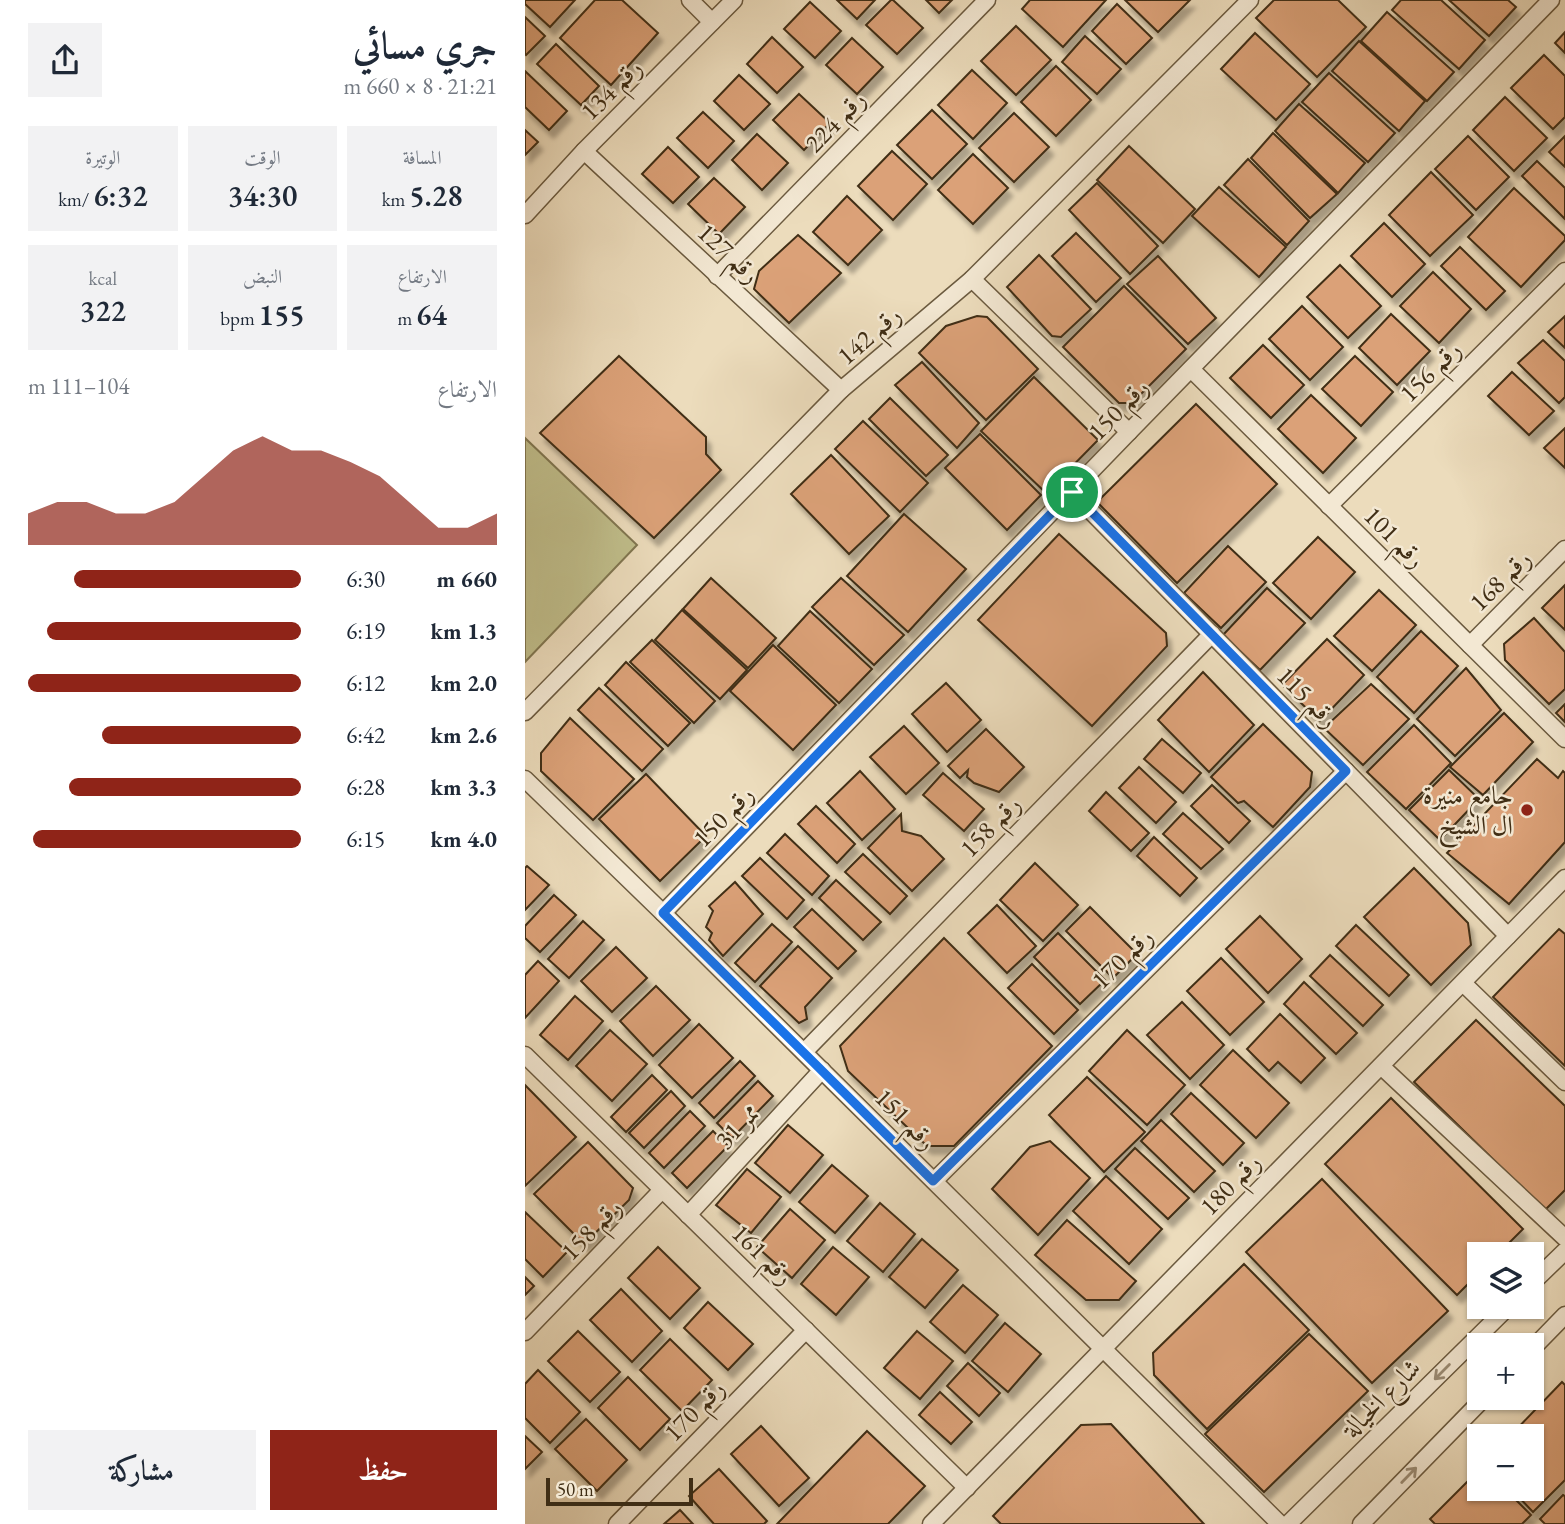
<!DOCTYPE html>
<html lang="ar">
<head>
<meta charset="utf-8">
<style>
  :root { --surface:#fff; --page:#f2f2f3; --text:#1f2937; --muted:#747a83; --accent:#8f2418 }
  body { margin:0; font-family:"EB Garamond",Amiri,serif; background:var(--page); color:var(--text); direction:rtl; height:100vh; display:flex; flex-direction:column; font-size:26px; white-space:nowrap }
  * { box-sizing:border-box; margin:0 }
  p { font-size:23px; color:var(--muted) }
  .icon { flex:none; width:38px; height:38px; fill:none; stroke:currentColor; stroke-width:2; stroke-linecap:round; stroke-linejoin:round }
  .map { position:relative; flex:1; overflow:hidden; direction:ltr }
  .details { display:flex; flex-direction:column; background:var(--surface); width:525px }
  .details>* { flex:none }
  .tools { position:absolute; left:942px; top:1242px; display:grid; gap:14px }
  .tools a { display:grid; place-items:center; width:77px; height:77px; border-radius:0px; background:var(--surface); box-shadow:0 2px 5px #0004; font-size:35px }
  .scale { position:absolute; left:21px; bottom:18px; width:147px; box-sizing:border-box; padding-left:7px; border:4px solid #402e15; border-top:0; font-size:19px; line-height:24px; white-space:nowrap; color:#402e15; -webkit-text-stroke:5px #f3e8d3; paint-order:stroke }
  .pin { position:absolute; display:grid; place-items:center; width:60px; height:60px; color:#fff; margin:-30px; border:4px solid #fff; border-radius:50%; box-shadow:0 2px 7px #0007 }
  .round { display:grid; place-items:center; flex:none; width:74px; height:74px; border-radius:0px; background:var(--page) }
  .summary { display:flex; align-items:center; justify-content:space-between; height:119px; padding:0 28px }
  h1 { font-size:38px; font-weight:600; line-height:52px }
  .stats { display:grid; grid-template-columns:repeat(3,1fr); gap:10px; height:119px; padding:7px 28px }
  .stats div { display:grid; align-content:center; border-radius:0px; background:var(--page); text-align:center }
  .stats b { font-size:30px; font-weight:600 }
  .stats small { font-size:19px; font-weight:400 }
  .stats p { font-size:19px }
  .chart { height:196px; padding:14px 28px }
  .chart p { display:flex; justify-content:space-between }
  .chart svg { width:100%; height:126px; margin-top:7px; fill:var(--accent); opacity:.7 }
  .action { display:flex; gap:14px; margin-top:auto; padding:14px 28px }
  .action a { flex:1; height:80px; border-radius:0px; background:var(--accent); color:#fff; font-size:28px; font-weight:600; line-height:80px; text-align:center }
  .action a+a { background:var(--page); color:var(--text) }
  ul { padding:0 28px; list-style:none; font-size:23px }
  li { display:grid; grid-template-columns:112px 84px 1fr; align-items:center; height:52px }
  li i { height:18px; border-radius:9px; background:var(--accent) }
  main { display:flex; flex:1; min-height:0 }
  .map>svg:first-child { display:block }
  .green { fill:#c0be8b; stroke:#807650; stroke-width:2 }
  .building { fill:#dba178; stroke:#402e15; stroke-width:2; filter:url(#shadow) }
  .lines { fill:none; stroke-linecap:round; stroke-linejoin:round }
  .street-casing { stroke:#6b5a3f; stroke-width:19 }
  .street { stroke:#f3e8d3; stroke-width:16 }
  .oneway { stroke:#9a8b74 }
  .route-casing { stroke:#fff; stroke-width:14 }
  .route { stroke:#1a73e8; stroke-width:9 }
  .poi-dot { fill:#8f2418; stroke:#f3e8d3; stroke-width:2.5 }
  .labels { text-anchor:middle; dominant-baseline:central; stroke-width:5; stroke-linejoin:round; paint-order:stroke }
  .street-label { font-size:26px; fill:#402e15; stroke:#f3e8d3 }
  .poi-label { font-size:26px; fill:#402e15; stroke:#f3e8d3; text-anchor:end }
</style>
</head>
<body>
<main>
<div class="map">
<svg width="1040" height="1524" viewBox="0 0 1040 1524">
  <defs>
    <filter id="shadow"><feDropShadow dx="4.5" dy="8" stdDeviation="2" flood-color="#0004"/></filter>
  </defs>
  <rect width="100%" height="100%" fill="#ecdcbc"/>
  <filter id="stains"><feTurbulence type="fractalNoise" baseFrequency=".00286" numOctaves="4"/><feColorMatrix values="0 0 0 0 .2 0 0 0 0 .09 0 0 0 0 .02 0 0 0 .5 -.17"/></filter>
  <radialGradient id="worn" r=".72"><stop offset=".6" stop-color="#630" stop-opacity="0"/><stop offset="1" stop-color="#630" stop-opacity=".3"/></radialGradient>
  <path class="green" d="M0,438L112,545L0,662Z"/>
  <g class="building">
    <path d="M0,0H50L25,27L0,4Z"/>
    <path d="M70,0H97L133,33L86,85L35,38Z"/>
    <path d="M312,0H350L332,19Z"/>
    <path d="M366,0H368L398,28L372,54L341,25Z"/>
    <path d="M401,0H427L414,13Z"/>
    <path d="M505,0H581L538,47L497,9Z"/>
    <path d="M600,0H665L633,32Z"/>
    <path d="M749,0H813L841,27L792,77L731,18Z"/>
    <path d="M876,0H916L960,40L934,69L867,10Z"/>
    <path d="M924,0H983L991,7L964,36Z"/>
    <path d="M285,2L316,31L290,58L259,29Z"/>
    <path d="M592,4L627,38L601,64L567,31Z"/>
    <path d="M862,12L929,72L902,101L836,41Z"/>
    <path d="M0,17L20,36L1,55L0,54Z"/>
    <path d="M491,26L526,60L491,95L456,61Z"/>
    <path d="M1040,32V53L1030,43Z"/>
    <path d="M730,33L785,84L751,120L696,69Z"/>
    <path d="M560,36L596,69L572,94L537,62Z"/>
    <path d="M247,37L278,67L252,93L222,64Z"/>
    <path d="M327,38L358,67L332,94L301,65Z"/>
    <path d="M834,41L900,101L874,131L807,71Z"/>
    <path d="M31,44L74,86L56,105L12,64Z"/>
    <path d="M1019,55L1040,76V117L1028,129L986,88Z"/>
    <path d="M531,66L566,100L531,136L496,102Z"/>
    <path d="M447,70L482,103L448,139L413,105Z"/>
    <path d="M0,71L42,111L24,130L0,107Z"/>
    <path d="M804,73L870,133L843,162L777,102Z"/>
    <path d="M214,75L245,104L219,130L189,101Z"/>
    <path d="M274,94L305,123L279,150L248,120Z"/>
    <path d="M980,97L1022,138L989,171L948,130Z"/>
    <path d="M774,104L840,163L813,193L750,131Z"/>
    <path d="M407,110L442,144L407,179L372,145Z"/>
    <path d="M178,112L209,141L183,168L152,138Z"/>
    <path d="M489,113L524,147L489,182L454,148Z"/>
    <path d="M0,130L13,142L0,155Z"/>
    <path d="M748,133L812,194L785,218L726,158Z"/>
    <path d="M232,134L263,163L237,190L207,160Z"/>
    <path d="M943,136L984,177L951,210L910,169Z"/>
    <path d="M1040,136V167L1024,152Z"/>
    <path d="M604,146L670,209L638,243L572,180Z"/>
    <path d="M143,147L174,177L148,203L117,174Z"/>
    <path d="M367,151L402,184L368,220L333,186Z"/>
    <path d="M448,154L483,188L448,224L413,190Z"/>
    <path d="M723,159L784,221L762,245L699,185Z"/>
    <path d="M1012,161L1040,188V219L997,176Z"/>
    <path d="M906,172L948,215L905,256L864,215Z"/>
    <path d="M189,178L220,207L194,234L163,204Z"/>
    <path d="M572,183L633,246L605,274L544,210Z"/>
    <path d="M694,187L761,247L734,277L667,216Z"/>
    <path d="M989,188L1040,236V240L996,287L943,237Z"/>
    <path d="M322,196L357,230L323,265L288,232Z"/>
    <path d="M859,223L900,264L867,297L826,256Z"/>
    <path d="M551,233L596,278L571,302L527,256Z"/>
    <path d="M273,235L316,273L264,323L229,289L234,271Z"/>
    <path d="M935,247L980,291L961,310L916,266Z"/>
    <path d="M514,255L566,309L536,337L527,336L482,287Z"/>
    <path d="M633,256L691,318L663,344L602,284Z"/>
    <path d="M815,265L856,306L823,338L782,297Z"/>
    <path d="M908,272L946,309L914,343L875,306Z"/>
    <path d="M599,286L661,349L607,403H594L538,347Z"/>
    <path d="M777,306L818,347L785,380L744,339Z"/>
    <path d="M866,314L905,351L872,385L834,348Z"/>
    <path d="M452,316L462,317L513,369L461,420L394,353L421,326Z"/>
    <path d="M1040,316V348L1023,332Z"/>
    <path d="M1018,340L1040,361V397L1034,403L993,363Z"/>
    <path d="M738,345L779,385L746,418L705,378Z"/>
    <path d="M94,356L181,437V454L196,470L129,538L15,433Z"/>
    <path d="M830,356L868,392L836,426L797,389Z"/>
    <path d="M397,362L454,423L432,448L370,385Z"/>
    <path d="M987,372L1029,411L1004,435L963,396Z"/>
    <path d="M509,377L573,440L521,493L456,431Z"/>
    <path d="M786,395L831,438L798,473L753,429Z"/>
    <path d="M365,398L423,455L401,476L344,419Z"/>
    <path d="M671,404L752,484L652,583L572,502Z"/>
    <path d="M338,421L403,483L375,512L310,449Z"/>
    <path d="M1040,428V468L1019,448Z"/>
    <path d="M455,434L516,495L482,530L420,468Z"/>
    <path d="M306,455L364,516L324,554L266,494Z"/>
    <path d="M379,514L441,569L383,632L322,576Z"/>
    <path d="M534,534L641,633L642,646L567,726L453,620Z"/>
    <path d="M793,537L830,572L786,619L748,583Z"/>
    <path d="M703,546L741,582L696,628L659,593Z"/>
    <path d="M186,578L251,638L223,668L158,609Z"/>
    <path d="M316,578L379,635L349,665L287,607Z"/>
    <path d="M1040,585V630L1017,608Z"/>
    <path d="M742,588L780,623L735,670L698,635Z"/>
    <path d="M854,590L891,625L847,671L809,636Z"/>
    <path d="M157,610L222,670L195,699L130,640Z"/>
    <path d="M285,611L347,669L314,703L253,646Z"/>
    <path d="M1009,618L1040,652V689L1024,704L980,660L979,644Z"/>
    <path d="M896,631L933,666L889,713L852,677Z"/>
    <path d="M802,639L839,675L795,721L757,685Z"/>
    <path d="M127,640L190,701L169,723L105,662Z"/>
    <path d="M248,645L311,705L268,750L205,691Z"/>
    <path d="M101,662L165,723L143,746L80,685Z"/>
    <path d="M941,668L976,710L930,756L892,719Z"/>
    <path d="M678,672L729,725L684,772L633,720Z"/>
    <path d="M421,683L456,720L422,752L387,714Z"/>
    <path d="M846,684L884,719L838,765L799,728Z"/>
    <path d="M74,688L138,749L117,771L53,710Z"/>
    <path d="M1040,704V722L1031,713Z"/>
    <path d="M979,713L1008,742L958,795L925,767Z"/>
    <path d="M45,718L109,779L68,820L16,771V753Z"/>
    <path d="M738,724L787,772L785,787L748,827L719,801L713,803L686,777Z"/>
    <path d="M889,725L926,763L881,809L842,772Z"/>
    <path d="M379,726L414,763L381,794L345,757Z"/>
    <path d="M461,729L499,767L474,792L449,783L442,777L443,770L435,778L423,766Z"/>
    <path d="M637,739L676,773L658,793L619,759Z"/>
    <path d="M1012,759L1033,778L1038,771L1040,773V842L984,904L922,853Z"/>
    <path d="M614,767L651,802L631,823L594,788Z"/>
    <path d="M924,770L954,799L915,840L884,810Z"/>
    <path d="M335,771L370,809L337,840L302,803Z"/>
    <path d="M418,773L459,809L439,831L398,795Z"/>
    <path d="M121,774L181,836L135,881L74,819Z"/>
    <path d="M687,785L725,821L704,843L666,806Z"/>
    <path d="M581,792L624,833L606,851L564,811Z"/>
    <path d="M291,806L330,844L312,863L273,824Z"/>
    <path d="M658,813L698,849L676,869L638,834Z"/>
    <path d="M376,814L377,831L396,836L419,859L387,891L343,848Z"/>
    <path d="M260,834L304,876L287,895L242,853Z"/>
    <path d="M629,837L672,878L655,896L612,856Z"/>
    <path d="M338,854L382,896L365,914L320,872Z"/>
    <path d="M235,858L279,900L262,919L217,876Z"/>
    <path d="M510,863L553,905L518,941L475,900Z"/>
    <path d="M2,866L24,885L0,910V868Z"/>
    <path d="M889,868L943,923L946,945L906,985L839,917Z"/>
    <path d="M311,880L356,922L338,940L294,898Z"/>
    <path d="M210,882L238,914L198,956L184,940L187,933L181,927L188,911L184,906Z"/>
    <path d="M29,895L51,915L15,952L0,938V926Z"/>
    <path d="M472,905L511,946L482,973L443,933Z"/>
    <path d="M565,907L612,954L588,978L541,931Z"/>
    <path d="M287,909L331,951L313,969L269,927Z"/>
    <path d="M735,916L777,959L743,993L701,949Z"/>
    <path d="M58,921L79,940L44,978L23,959Z"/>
    <path d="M247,924L267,942L230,982L210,963Z"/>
    <path d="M831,925L884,975L864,996L811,946Z"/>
    <path d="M1034,929L1040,934V1066L968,997Z"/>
    <path d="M533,933L580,980L555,1004L509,957Z"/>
    <path d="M419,938L527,1046L429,1146H402L323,1071L315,1046Z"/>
    <path d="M273,946L307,978L280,1007L282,1019L274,1023L235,986Z"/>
    <path d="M91,947L122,978L87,1012L56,981Z"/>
    <path d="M805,955L858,1005L838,1026L785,976Z"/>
    <path d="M696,958L739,1002L705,1035L662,991Z"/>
    <path d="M13,961L34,981L0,1018V975Z"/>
    <path d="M507,964L553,1010L529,1034L483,988Z"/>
    <path d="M779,982L832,1033L811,1054L759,1004Z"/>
    <path d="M131,986L165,1020L128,1056L95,1021Z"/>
    <path d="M50,996L78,1021L43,1060L15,1035Z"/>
    <path d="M657,1002L699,1045L665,1079L622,1035Z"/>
    <path d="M755,1014L800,1058L776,1083L753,1062L744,1071L722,1049Z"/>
    <path d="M951,1020L1040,1106V1190L1020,1210L889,1082Z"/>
    <path d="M174,1024L208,1058L167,1098L134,1065Z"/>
    <path d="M85,1030L122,1064L87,1101L51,1066Z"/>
    <path d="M602,1030L660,1085L622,1125L564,1071Z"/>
    <path d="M708,1050L764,1103L731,1138L675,1085Z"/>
    <path d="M215,1061L230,1076L189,1118L174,1103Z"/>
    <path d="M127,1075L142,1090L101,1132L86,1117Z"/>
    <path d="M562,1077L620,1132L579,1172L524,1115Z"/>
    <path d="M233,1081L248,1096L207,1138L192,1123Z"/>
    <path d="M0,1085L51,1137L0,1186Z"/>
    <path d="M146,1091L160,1106L119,1148L104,1133Z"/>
    <path d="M666,1093L719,1143L698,1165L646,1114Z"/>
    <path d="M866,1098L998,1229L972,1255H954V1273L932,1295L800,1164Z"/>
    <path d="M165,1111L180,1126L139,1168L124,1153Z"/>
    <path d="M636,1120L690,1171L669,1192L616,1141Z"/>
    <path d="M263,1125L298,1155L265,1193L230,1163Z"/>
    <path d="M188,1131L203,1146L162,1188L147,1173Z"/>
    <path d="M525,1141L565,1178L513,1235L467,1189L505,1147Z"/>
    <path d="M63,1142L108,1188L104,1200L59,1244L9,1194Z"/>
    <path d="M610,1148L664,1198L643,1219L590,1169Z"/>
    <path d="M307,1165L343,1196L310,1233L274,1202Z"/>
    <path d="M222,1169L256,1197L226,1233L191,1205Z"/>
    <path d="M581,1176L637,1229L604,1264L548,1211Z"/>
    <path d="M797,1179L923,1311L847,1383L721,1252Z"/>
    <path d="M355,1203L390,1234L358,1272L322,1241Z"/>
    <path d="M265,1209L300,1240L267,1278L232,1247Z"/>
    <path d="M0,1212L42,1252L18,1277L0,1259Z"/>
    <path d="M542,1220L611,1281L594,1300H561L510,1255Z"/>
    <path d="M397,1239L433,1270L400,1308L364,1277Z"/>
    <path d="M133,1247L175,1288L145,1319L103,1278Z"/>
    <path d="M308,1247L344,1277L311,1315L276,1284Z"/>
    <path d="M719,1264L784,1330L682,1429L629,1375L628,1353Z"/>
    <path d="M0,1277L9,1286L0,1295Z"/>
    <path d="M438,1285L473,1315L440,1353L405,1322Z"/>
    <path d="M96,1289L137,1331L107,1362L65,1320Z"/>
    <path d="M183,1302L228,1344L203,1370L159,1328Z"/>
    <path d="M480,1323L516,1354L483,1392L447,1361Z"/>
    <path d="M53,1331L95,1372L65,1402L23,1361Z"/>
    <path d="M392,1331L428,1361L395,1399L359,1368Z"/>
    <path d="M784,1334L843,1391L739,1492L680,1434Z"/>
    <path d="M145,1339L187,1380L157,1411L115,1370Z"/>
    <path d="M443,1363L475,1393L454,1416L422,1386Z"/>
    <path d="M13,1370L55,1412L25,1443L0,1418V1384Z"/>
    <path d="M103,1377L145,1419L115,1450L73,1408Z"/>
    <path d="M1037,1382L1040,1385V1480L1008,1512L986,1489H1006V1437H984Z"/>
    <path d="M415,1392L447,1422L426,1444L394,1415Z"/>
    <path d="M61,1419L102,1460L72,1491L30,1449Z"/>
    <path d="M586,1424L679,1524H476L468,1516L556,1425Z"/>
    <path d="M236,1426L284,1478L254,1506L206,1454Z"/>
    <path d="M342,1431L400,1486L363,1524H252Z"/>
    <path d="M0,1436L17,1452L0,1469Z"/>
    <path d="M194,1469L242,1521L239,1524H189L164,1496Z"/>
    <path d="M954,1470V1489H980L1006,1515L997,1524H910L905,1519Z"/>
    <path d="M1038,1495L1040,1496V1524H1020L1015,1519Z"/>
    <path d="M155,1510L168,1524H139Z"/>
  </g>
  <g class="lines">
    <g class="street-casing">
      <g id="street">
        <path d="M165,0L187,22"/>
        <path d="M59,151L316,390"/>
        <path d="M0,215L59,151L209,0"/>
        <path d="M192,276L462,0"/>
        <path d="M447,279L604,432"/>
        <path d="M666,369L1040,739"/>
        <path d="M547,492L983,936"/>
        <path d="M804,506L1040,271"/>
        <path d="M945,645L1040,549"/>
        <path d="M0,712L316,390L447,279L725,0"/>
        <path d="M0,779L138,913L755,1524"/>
        <path d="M138,913L604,432L1026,0"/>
        <path d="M938,983L1040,1082"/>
        <path d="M279,1052L687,634"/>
        <path d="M0,1055L442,1488"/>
        <path d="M856,1066L1040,1238"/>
        <path d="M409,1181L821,771"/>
        <path d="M163,1215L297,1070"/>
        <path d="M1006,1284L1040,1251"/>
        <path d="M0,1332L137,1190"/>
        <path d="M1006,1350L1040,1315"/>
        <path d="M92,1524L281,1330"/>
        <path d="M406,1524L1040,878"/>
        <path d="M763,1524L983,1307"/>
        <path d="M836,1524L959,1398"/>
      </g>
    </g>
    <use href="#street" class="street"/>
  </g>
  <defs><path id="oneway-shaft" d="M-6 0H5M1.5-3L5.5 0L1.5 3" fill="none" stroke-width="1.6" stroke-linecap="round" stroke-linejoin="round" transform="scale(1.75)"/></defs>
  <g class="oneway">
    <use href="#oneway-shaft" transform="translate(917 1372) rotate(135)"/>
    <use href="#oneway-shaft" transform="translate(884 1475) rotate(-46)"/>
  </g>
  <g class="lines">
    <g class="route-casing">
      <path id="route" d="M547,492L821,771L408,1181L138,913Z"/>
    </g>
    <use href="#route" class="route"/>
  </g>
  <circle class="poi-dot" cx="1002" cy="810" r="7"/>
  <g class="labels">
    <g class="street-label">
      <text transform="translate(86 89) rotate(-45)">رقم 134</text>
      <text transform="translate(310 121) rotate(-46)">رقم 224</text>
      <text transform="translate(204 253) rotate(43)">رقم 127</text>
      <text transform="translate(344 335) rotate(-41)">رقم 142</text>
      <text transform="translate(905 371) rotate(-45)">رقم 156</text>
      <text transform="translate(593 409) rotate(-46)">رقم 150</text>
      <text transform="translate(870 537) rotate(45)">رقم 101</text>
      <text transform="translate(975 580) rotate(-45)">رقم 168</text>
      <text transform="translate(783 697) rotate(45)">رقم 115</text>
      <text transform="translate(198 816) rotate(-46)">رقم 150</text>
      <text transform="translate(465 826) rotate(-46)">رقم 158</text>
      <text transform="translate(597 958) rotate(-45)">رقم 170</text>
      <text transform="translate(381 1119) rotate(45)">رقم 151</text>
      <text transform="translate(212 1126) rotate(-47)">ممر 31</text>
      <text transform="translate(705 1184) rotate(-46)">رقم 180</text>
      <text transform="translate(66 1229) rotate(-46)">رقم 158</text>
      <text transform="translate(238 1254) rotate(44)">رقم 161</text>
      <text transform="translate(856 1398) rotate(-45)">شارع الخيالة</text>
      <text transform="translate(169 1410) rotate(-46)">رقم 170</text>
    </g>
    <g class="poi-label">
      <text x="988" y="795">جامع منيرة<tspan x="988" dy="30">ال الشيخ</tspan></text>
    </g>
  </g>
  <rect width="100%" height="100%" filter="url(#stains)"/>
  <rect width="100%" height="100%" fill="url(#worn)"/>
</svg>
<div class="tools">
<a><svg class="icon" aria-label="layers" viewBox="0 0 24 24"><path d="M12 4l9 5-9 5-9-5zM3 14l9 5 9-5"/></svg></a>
<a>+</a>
<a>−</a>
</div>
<div class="scale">50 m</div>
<div class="pin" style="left:547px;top:492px;background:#1e9e55"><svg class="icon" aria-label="arrive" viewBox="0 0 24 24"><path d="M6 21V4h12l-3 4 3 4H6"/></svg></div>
</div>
<section class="details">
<div class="summary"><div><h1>جري مسائي</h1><p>21:21 · 8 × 660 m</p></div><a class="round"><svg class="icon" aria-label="share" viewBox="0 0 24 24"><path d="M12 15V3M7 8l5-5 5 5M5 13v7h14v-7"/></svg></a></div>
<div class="stats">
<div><p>المسافة</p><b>5.28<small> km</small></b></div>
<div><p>الوقت</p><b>34:30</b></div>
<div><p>الوتيرة</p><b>6:32<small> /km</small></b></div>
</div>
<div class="stats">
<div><p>الارتفاع</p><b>64<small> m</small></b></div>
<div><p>النبض</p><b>155<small> bpm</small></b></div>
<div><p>kcal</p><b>322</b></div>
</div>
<div class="chart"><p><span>الارتفاع</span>104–111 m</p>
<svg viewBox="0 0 160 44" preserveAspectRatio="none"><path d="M0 44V33L10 29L20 29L30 33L40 33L50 29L60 20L70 11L80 6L90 11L100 11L110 15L120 20L130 29L140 38L150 38L160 33V44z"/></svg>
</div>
<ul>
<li><b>660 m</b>6:30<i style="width:83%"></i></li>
<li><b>1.3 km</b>6:19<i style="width:93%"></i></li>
<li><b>2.0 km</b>6:12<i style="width:100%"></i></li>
<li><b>2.6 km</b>6:42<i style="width:73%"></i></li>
<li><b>3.3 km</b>6:28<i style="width:85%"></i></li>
<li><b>4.0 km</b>6:15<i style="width:98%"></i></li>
</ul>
<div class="action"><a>حفظ</a><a>مشاركة</a></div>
</section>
</main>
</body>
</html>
